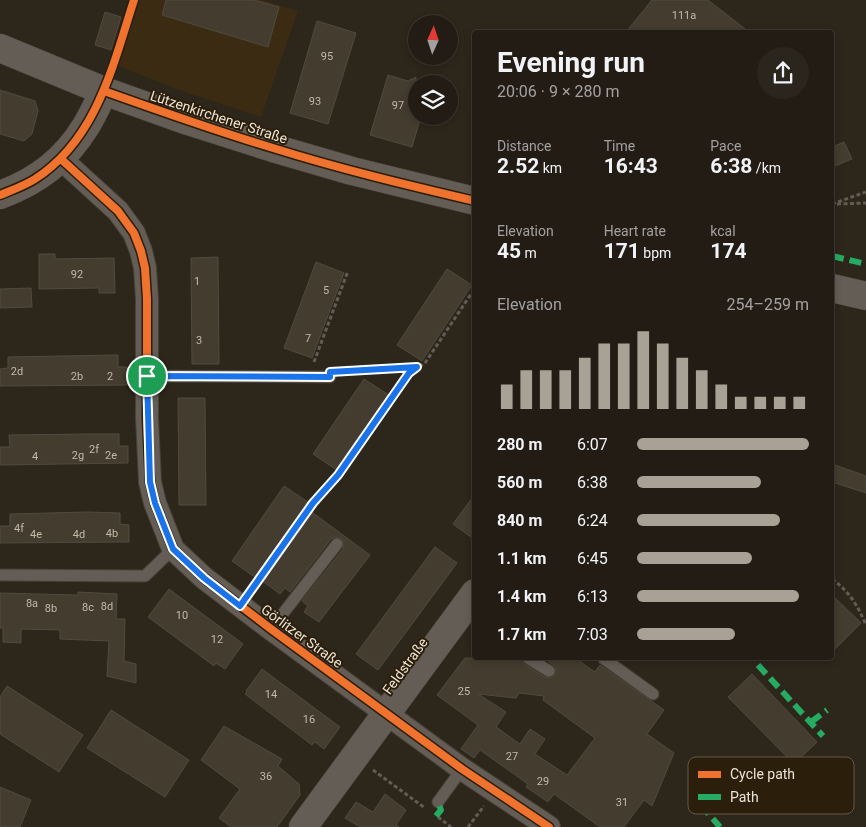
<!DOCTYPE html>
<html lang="en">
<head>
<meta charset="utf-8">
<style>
  :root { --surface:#221c14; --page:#2a251d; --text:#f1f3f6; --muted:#a2a1a0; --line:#3f3a34; --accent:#a9a195 }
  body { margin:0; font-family:Roboto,sans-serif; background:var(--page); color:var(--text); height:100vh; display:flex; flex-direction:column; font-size:19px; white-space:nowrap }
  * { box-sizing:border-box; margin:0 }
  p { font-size:16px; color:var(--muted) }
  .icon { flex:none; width:28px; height:28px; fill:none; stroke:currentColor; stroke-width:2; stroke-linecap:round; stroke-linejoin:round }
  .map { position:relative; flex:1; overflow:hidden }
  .panel { position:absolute; left:472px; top:30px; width:362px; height:630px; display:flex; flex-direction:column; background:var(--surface); border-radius:5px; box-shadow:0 2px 8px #0003,0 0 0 1px var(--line) }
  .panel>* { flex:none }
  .needle { width:32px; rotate:3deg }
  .controls { position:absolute; left:408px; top:15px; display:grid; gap:10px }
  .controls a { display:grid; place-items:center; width:50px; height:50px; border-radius:50%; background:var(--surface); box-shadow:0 2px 8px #0003,0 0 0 1px var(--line); font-size:25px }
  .pin { position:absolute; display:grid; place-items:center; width:42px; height:42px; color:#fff; margin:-21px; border:2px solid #fff; border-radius:50%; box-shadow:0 1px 5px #0007 }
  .round { display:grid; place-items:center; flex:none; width:52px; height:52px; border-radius:26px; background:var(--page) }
  .headline { display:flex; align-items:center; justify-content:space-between; height:85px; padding:0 25px }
  h1 { font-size:28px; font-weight:700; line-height:38px }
  .stats { display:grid; grid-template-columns:repeat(3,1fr); gap:8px; height:85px; padding:5px 25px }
  .stats div { display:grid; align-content:center }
  .stats b { font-size:21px; font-weight:700 }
  .stats small { font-size:14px; font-weight:400 }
  .stats p { font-size:14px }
  .chart { height:140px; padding:10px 25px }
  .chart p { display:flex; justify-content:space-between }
  .chart svg { width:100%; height:90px; margin-top:5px; stroke:var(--accent); stroke-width:6 }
  ul { padding:0 25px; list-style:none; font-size:16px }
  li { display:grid; grid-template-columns:80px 60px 1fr; align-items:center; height:38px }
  li i { height:12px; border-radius:6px; background:var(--accent) }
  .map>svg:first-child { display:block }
  .built { fill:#3b2b12 }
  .building { fill:#443c2e; stroke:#504a40; fill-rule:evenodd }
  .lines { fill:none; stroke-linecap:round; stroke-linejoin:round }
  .lane-casing { stroke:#484138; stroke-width:13 }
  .street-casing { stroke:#484138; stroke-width:24 }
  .secondary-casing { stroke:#484138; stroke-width:29 }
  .path { stroke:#625c54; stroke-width:3; stroke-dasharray:4 2.5; stroke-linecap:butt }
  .lane { stroke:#645d55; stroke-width:11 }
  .street { stroke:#645d55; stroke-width:22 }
  .secondary { stroke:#645d55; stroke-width:28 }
  .quiet { stroke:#26ab63; stroke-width:6; stroke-dasharray:12 6; stroke-linecap:butt }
  .cycleway-casing { stroke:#2b1e0a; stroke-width:11 }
  .cycleway { stroke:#ef722f; stroke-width:8 }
  .route-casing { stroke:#fff; stroke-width:10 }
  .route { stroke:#1a73e8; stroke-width:6 }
  .labels { text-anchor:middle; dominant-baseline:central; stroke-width:4; stroke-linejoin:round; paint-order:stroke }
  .number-label { font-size:11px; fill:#c2b9ac }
  .street-label { font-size:14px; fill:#ece3d6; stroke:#2b1e0a }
  .key { fill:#2b1e0a; stroke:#655947; stroke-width:1 }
  .key-label { font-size:14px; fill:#ece3d6 }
</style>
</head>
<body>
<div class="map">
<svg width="866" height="827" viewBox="0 0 866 827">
  <rect width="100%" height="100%" fill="#2d261b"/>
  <path class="built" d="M137,0H263L298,11L261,117L188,93L115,65Z"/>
  <g class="building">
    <path d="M166,0H254L279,7L268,47L162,15Z"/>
    <path d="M652,0H708L749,32H626Z"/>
    <path d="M105,12L121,17L111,50L95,45Z"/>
    <path d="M317,21L356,33L328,124L290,113Z"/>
    <path d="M388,75L408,81L416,77V116H421L412,147L370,135Z"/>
    <path d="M0,90L35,101L38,111L32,134L24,141L0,134Z"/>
    <path d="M844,142L852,159L832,167V147Z"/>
    <path d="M39,254H55V259L114,258L115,293H99V288L39,289Z"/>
    <path d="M218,257L219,364H192L191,258Z"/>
    <path d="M316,262L344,273L312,358L284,348Z"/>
    <path d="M447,269L472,285L422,361L397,345Z"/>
    <path d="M31,288L32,307L0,308V289Z"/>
    <path d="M118,355V367H127V385L0,386V369L8,368V357Z"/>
    <path d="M364,379L389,395L338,471L313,454Z"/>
    <path d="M178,398H205L206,505H179Z"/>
    <path d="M86,434H119V446H128V463L0,465V447H10L9,435Z"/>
    <path d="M832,464L866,476V493L832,482Z"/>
    <path d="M284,486L308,502L305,507L370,555L319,622L304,612L308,606L302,601L343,549L344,542L341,538L335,537L331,539L290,592L285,588L280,594L257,577L256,578L232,561Z"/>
    <path d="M475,494V540L453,524Z"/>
    <path d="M87,512L120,513V524L129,525V542L0,543V526H10V514Z"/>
    <path d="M435,547L457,563L378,670L356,654Z"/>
    <path d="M169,589L243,644L225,669L216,663L214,666L148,617Z"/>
    <path d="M78,592L117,594L116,619H125L124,661L136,664V683L107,676L109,641L60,639V630L21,629V643L3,642V628H0V593L78,595Z"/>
    <path d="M832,595L861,623L832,652Z"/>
    <path d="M465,658H519L524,664L545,677L549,678L553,677L556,672L555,667L548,661L551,658H575L595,672L600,665L664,710L647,734L674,753L652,806L644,800L624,827H600L554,794L548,802L526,787L528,784L480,750L474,758L461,749L478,725L437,695ZM519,693L544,696L543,700L595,738L567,775L535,754L545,739L530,729L520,744L496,727L506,712L478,694L516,698Z"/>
    <path d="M262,669L340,727L324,749L315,742L312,745L245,694L247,692L246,691Z"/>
    <path d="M752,674L817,742L794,764L728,697Z"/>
    <path d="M7,686L83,735L59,772L0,734V697Z"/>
    <path d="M111,710L189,760L165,797L87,748Z"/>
    <path d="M224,726L282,759L278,766L299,784L300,795L277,827H231L219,818L240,789L201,760Z"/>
    <path d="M0,787L31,800L20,827H0Z"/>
    <path d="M385,794L406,810L396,825L399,827H360L345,818L356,802L373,812Z"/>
  </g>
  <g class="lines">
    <g class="lane-casing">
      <g id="lane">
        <path d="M147,376L330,377"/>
        <path d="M0,575L145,576L173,549"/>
        <path d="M271,629L337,544"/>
        <path d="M528,658L549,671"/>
        <path d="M603,658L653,694"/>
        <path d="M438,802L462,769"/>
      </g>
    </g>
    <g class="street-casing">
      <path id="street" d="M61,159L118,211L134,233L141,251L145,268L147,299V418L150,482L155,503L173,549L204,578L271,629L462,769L549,827"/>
    </g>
    <g class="secondary-casing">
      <g id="secondary">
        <path d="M0,48L104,91L188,121L273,148L352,171L475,201"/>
        <path d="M0,195C38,181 65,160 86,126C93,115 98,103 104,91"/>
        <path d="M832,288L866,296"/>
        <path d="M303,827L475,593"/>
      </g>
    </g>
    <g class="path">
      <path d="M832,204L866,192"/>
      <path d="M837,204L866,203"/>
      <path d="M314,362L348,271"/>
      <path d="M342,372L416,367"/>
      <path d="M832,579C849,591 858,606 866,625"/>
      <path d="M252,589L313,503L338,475L409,373L425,363L471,294"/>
      <path d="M373,770L425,808"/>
      <path d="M438,817L451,827"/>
      <path d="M468,827L484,806"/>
    </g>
    <use href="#lane" class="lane"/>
    <use href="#street" class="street"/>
    <use href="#secondary" class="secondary"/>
    <g class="quiet">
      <path d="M832,256L866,264"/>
      <path d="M758,665L823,736"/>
      <path d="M811,722L827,710"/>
      <path d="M701,805L720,827"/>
      <path d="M436,816L441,810L438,802"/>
    </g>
    <g class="cycleway-casing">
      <g id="cycleway">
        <path d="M104,91C160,111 216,131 273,148C340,169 407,185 475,201"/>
        <path d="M61,159L118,211L134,233L141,251L145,268L147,299V418L150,482L155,503L173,549L204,578L271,629L462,769L549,827"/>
        <path d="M0,195C12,190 24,186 35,179C97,139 113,65 134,0"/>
      </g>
    </g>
    <use href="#cycleway" class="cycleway"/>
  </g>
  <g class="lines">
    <g class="route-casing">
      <path id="route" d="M417,367L409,373L338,475L313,503L240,606L204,578L173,549L155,503L150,482L147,376L330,377V372Z"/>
    </g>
    <use href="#route" class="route"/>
  </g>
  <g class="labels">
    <g class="number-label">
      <text x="684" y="15">111a</text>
      <text x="327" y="56">95</text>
      <text x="315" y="101">93</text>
      <text x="398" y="105">97</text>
      <text x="77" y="274">92</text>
      <text x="197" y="281">1</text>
      <text x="326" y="290">5</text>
      <text x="308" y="338">7</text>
      <text x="199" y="340">3</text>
      <text x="17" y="371">2d</text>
      <text x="77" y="376">2b</text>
      <text x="110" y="376">2</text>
      <text x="94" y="449">2f</text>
      <text x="78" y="455">2g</text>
      <text x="111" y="455">2e</text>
      <text x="35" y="456">4</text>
      <text x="19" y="528">4f</text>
      <text x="112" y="533">4b</text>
      <text x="36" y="534">4e</text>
      <text x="79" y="534">4d</text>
      <text x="32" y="603">8a</text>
      <text x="107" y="606">8d</text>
      <text x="88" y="607">8c</text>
      <text x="51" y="608">8b</text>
      <text x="182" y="615">10</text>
      <text x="217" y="639">12</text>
      <text x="464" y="691">25</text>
      <text x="271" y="694">14</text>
      <text x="309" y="719">16</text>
      <text x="512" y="756">27</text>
      <text x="266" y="776">36</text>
      <text x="543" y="781">29</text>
      <text x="622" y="802">31</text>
    </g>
    <g class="street-label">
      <text transform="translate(219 117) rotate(18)">Lützenkirchener Straße</text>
      <text transform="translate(302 636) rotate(36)">Görlitzer Straße</text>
      <text transform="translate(405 666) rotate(-54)">Feldstraße</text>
    </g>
  </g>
  <rect x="688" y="757" width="166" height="57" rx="8" class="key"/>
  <rect x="698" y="771" width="23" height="7" fill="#ef722f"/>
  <rect x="698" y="794" width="23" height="6" fill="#26ab63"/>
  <g class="key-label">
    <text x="730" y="779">Cycle path</text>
    <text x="730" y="802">Path</text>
  </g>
</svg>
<div class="controls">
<a><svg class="needle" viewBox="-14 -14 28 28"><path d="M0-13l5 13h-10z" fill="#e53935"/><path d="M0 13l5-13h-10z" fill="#a2a1a0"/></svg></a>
<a><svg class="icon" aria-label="layers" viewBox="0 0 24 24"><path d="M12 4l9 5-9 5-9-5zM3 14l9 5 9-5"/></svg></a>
</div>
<div class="pin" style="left:147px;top:376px;background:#1e9e55"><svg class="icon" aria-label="arrive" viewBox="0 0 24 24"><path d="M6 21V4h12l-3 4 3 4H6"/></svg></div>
<section class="panel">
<div class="headline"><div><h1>Evening run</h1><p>20:06 · 9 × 280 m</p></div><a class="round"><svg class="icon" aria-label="share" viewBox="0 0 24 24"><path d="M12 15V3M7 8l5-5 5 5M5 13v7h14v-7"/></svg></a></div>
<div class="stats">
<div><p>Distance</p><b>2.52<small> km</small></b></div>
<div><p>Time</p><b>16:43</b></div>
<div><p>Pace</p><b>6:38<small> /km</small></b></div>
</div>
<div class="stats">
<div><p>Elevation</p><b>45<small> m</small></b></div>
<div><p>Heart rate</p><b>171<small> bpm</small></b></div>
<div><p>kcal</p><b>174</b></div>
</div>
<div class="chart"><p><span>Elevation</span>254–259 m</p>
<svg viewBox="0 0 160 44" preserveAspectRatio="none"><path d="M5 44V32M15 44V25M25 44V25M35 44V25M45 44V19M55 44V12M65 44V12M75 44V6M85 44V12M95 44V19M105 44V25M115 44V32M125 44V38M135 44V38M145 44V38M155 44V38"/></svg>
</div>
<ul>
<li><b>280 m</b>6:07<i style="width:100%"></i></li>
<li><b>560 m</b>6:38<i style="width:72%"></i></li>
<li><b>840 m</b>6:24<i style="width:83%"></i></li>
<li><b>1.1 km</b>6:45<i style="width:67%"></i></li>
<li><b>1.4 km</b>6:13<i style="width:94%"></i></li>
<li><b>1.7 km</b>7:03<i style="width:57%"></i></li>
</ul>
</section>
</div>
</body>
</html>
